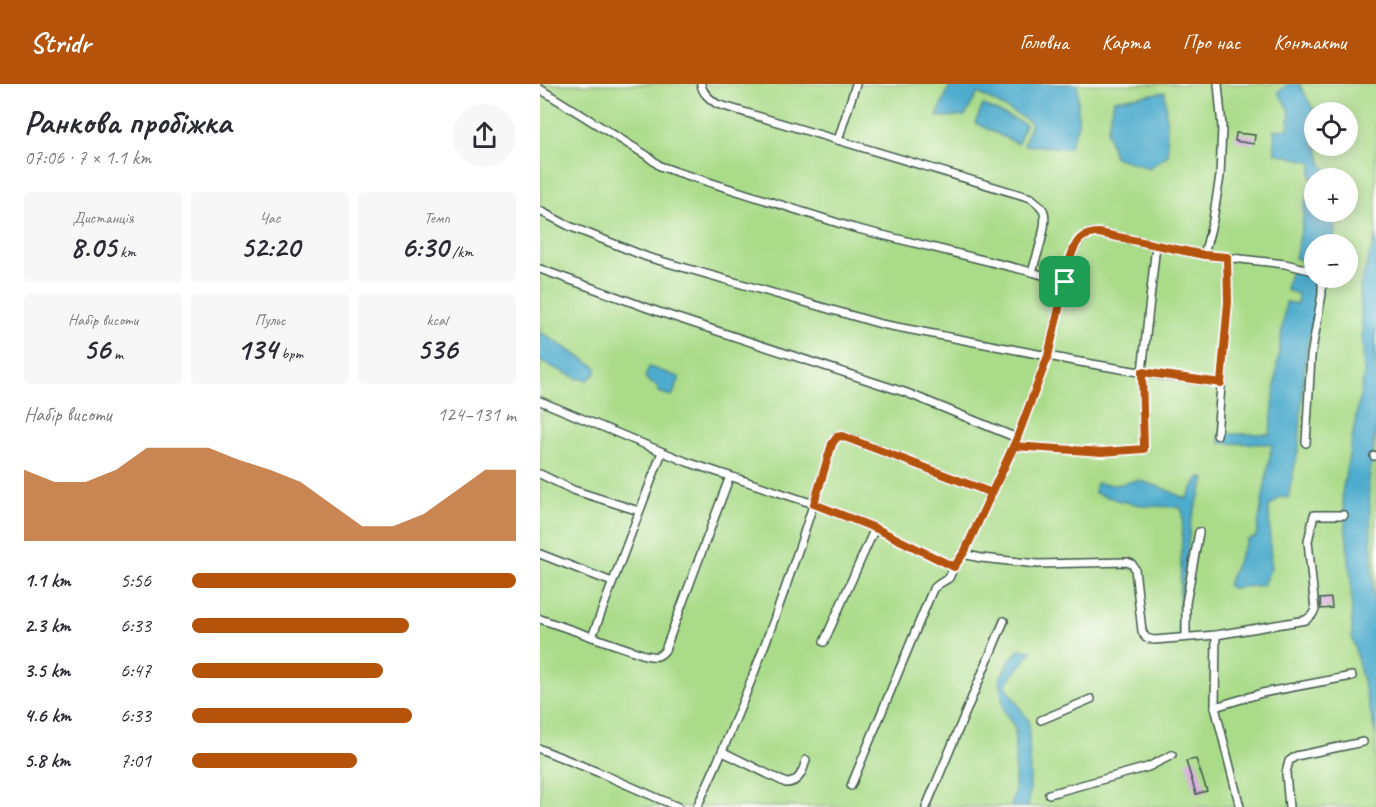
<!DOCTYPE html>
<html lang="uk">
<head>
<meta charset="utf-8">
<style>
  :root { --surface:#fff; --page:#f7f7f7; --text:#2b2b33; --muted:#7c7c81; --accent:#b45309 }
  body { margin:0; font-family:Caveat,sans-serif; background:var(--page); color:var(--text); height:100vh; display:flex; flex-direction:column; font-size:22px; white-space:nowrap }
  * { box-sizing:border-box; margin:0 }
  p { font-size:20px; color:var(--muted) }
  .icon { flex:none; width:33px; height:33px; fill:none; stroke:currentColor; stroke-width:2; stroke-linecap:round; stroke-linejoin:round }
  .map { position:relative; flex:1; overflow:hidden }
  .panel { display:flex; flex-direction:column; background:var(--surface); width:540px }
  .panel>* { flex:none }
  .buttons { position:absolute; left:764px; top:18px; display:grid; gap:12px }
  .buttons a { display:grid; place-items:center; width:54px; height:54px; border-radius:50%; background:var(--surface); box-shadow:0 3px 15px #0003; font-size:30px }
  .pin { position:absolute; display:grid; place-items:center; width:51px; height:51px; color:#fff; margin:-26px; border-radius:12px; box-shadow:0 3px 9px #0006 }
  .round { display:grid; place-items:center; flex:none; width:63px; height:63px; border-radius:32px; background:var(--page) }
  .overview { display:flex; align-items:center; justify-content:space-between; height:102px; padding:0 24px }
  h1 { font-size:33px; font-weight:700; line-height:45px }
  .figures { display:grid; grid-template-columns:repeat(3,1fr); gap:9px; height:102px; padding:6px 24px }
  .figures div { display:grid; align-content:center; border-radius:6px; background:var(--page); text-align:center }
  .figures b { font-size:30px; font-weight:700 }
  .figures small { font-size:16px; font-weight:400 }
  .figures p { font-size:16px }
  .chart { height:168px; padding:12px 24px }
  .chart p { display:flex; justify-content:space-between }
  .chart svg { width:100%; height:108px; margin-top:6px; fill:var(--accent); opacity:.7 }
  ul { padding:0 24px; list-style:none; font-size:20px }
  li { display:grid; grid-template-columns:96px 72px 1fr; align-items:center; height:45px }
  li i { height:15px; border-radius:8px; background:var(--accent) }
  header { display:flex; align-items:center; gap:36px; box-sizing:border-box; height:84px; padding:0 30px; background:var(--accent); color:#fff }
  header strong { font-size:28px }
  nav { display:flex; gap:33px; margin-inline-start:auto; font-size:21px }
  main { display:flex; flex:1; min-height:0 }
  .map>svg:first-child { display:block }
  .green { fill:#aadb89; stroke:#648c5e; stroke-width:1.5; fill-rule:evenodd }
  .water { fill:#4eaccd; stroke:#367480; stroke-width:1.5 }
  .building { fill:#d6a9dc }
  .lines { fill:none; stroke-linecap:round; stroke-linejoin:round }
  .minor-casing { stroke:#3e5649; stroke-width:10 }
  .minor { stroke:#fff; stroke-width:7 }
  .route-casing { stroke:#fff; stroke-width:12 }
  .route { stroke:#b45309; stroke-width:8 }
</style>
</head>
<body>
<header>
<strong>Stridr</strong>
<nav><a>Головна</a><a>Карта</a><a>Про нас</a><a>Контакти</a></nav>
</header>
<main>
<section class="panel">
<div class="overview"><div><h1>Ранкова пробіжка</h1><p>07:06 · 7 × 1.1 km</p></div><a class="round"><svg class="icon" aria-label="share" viewBox="0 0 24 24"><path d="M12 15V3M7 8l5-5 5 5M5 13v7h14v-7"/></svg></a></div>
<div class="figures">
<div><p>Дистанція</p><b>8.05<small> km</small></b></div>
<div><p>Час</p><b>52:20</b></div>
<div><p>Темп</p><b>6:30<small> /km</small></b></div>
</div>
<div class="figures">
<div><p>Набір висоти</p><b>56<small> m</small></b></div>
<div><p>Пульс</p><b>134<small> bpm</small></b></div>
<div><p>kcal</p><b>536</b></div>
</div>
<div class="chart"><p><span>Набір висоти</span>124–131 m</p>
<svg viewBox="0 0 160 44" preserveAspectRatio="none"><path d="M0 44V15L10 20L20 20L30 15L40 6L50 6L60 6L70 11L80 15L90 20L100 29L110 38L120 38L130 33L140 24L150 15L160 15V44z"/></svg>
</div>
<ul>
<li><b>1.1 km</b>5:56<i style="width:100%"></i></li>
<li><b>2.3 km</b>6:33<i style="width:67%"></i></li>
<li><b>3.5 km</b>6:47<i style="width:59%"></i></li>
<li><b>4.6 km</b>6:33<i style="width:68%"></i></li>
<li><b>5.8 km</b>7:01<i style="width:51%"></i></li>
</ul>
</section>
<div class="map">
<svg width="836" height="723" viewBox="0 0 836 723">
  <rect width="100%" height="100%" fill="#fdfcf7"/>
  <filter id="ink" filterUnits="userSpaceOnUse"><feTurbulence type="fractalNoise" baseFrequency=".0167" numOctaves="2"/><feDisplacementMap in="SourceGraphic" scale="12" xChannelSelector="R" yChannelSelector="G"/><feConvolveMatrix kernelMatrix="1 2 1 2 8 2 1 2 1" color-interpolation-filters="sRGB"/></filter>
  <filter id="wash" filterUnits="userSpaceOnUse"><feTurbulence type="fractalNoise" baseFrequency=".008" numOctaves="4" result="noise"/><feDisplacementMap in="SourceGraphic" scale="24" xChannelSelector="R" yChannelSelector="G"/><feGaussianBlur stdDeviation="1.35" result="paint"/><feColorMatrix in="noise" values="0 0 0 0 0 0 0 0 0 0 0 0 0 0 0 0 0 1.4 0 .05"/><feComposite in="paint" operator="in"/></filter>
  <g filter="url(#wash)">
    <rect width="100%" height="100%" fill="#eee1c1"/>
    <path class="green" d="M0,0H836V723H0ZM774,28H807V62H774ZM774,94H807V128H774ZM774,160H807V194H774Z"/>
    <g class="water">
      <path d="M410,0H536L538,4V40L529,64L484,61L491,38L438,9L425,32L397,33Z"/>
      <path d="M749,0H759L775,28H774V62H777L782,81L792,89V94H774V128H793L795,149L792,160H774V179L772,180L755,174L762,142L765,117L774,106L771,90L772,78L735,69L734,46L748,45L750,27L738,8Z"/>
      <path d="M625,8L628,71L609,84L574,73L567,47L574,16Z"/>
      <path d="M443,21L485,40L478,60L435,39Z"/>
      <path d="M836,151V341L829,399L835,550L836,556V651L812,553L811,496L802,409L824,290L820,202Z"/>
      <path d="M751,185L774,191V194H777L779,196L780,206L767,263L763,300L759,362L748,414L740,413L729,423L731,484L723,501L691,504L687,501L707,456L716,453L732,360L680,359V350H730L737,283L746,218L757,220L758,210L746,206Z"/>
      <path d="M0,248L56,283V289L48,296L36,294L0,277Z"/>
      <path d="M109,283L139,293V296L132,312L118,308L117,302L109,298L105,293Z"/>
      <path d="M660,392L665,395L651,437L642,508L641,550H638L643,428L639,423L606,422L580,417L555,409L556,399L576,401L598,396L623,404L646,415Z"/>
      <path d="M480,565L492,567L465,601L489,637L490,703L488,723H471L475,706V644L464,627L460,596L469,577Z"/>
    </g>
    <g id="blocks">
      <g class="building">
        <path d="M696,49L715,51L714,60L695,57Z"/>
        <path d="M791,514L792,524L781,525L780,515Z"/>
        <path d="M656,675L667,707L656,710L646,677Z"/>
      </g>
    </g>
  </g>
  <g filter="url(#ink)">
    <use href="#blocks" fill-opacity="0" stroke="#3e5649" stroke-width="1.5"/>
    <g class="lines">
      <g class="minor-casing">
        <g id="minor">
          <path d="M161,0C162,9 170,15 177,20L491,114C496,118 502,122 504,128C508,141 496,174 492,188"/>
          <path d="M0,5L106,71L120,82L137,88L314,144L492,188L525,198"/>
          <path d="M298,56L316,0"/>
          <path d="M0,127L29,142L107,173L341,240L534,277L617,291L681,299"/>
          <path d="M664,171L673,136L680,92L682,43L678,0"/>
          <path d="M0,185L116,227L367,309L477,354"/>
          <path d="M0,317L147,378L274,420L335,444L414,483"/>
          <path d="M677,351L688,218L687,173"/>
          <path d="M766,359L771,272L782,210V194"/>
          <path d="M474,362L562,368L604,365L602,288L616,161"/>
          <path d="M834,372H836"/>
          <path d="M0,390L33,406L99,427"/>
          <path d="M0,470L72,498"/>
          <path d="M423,470L441,474L498,480L587,478L592,480L595,485L602,547L606,554L614,556L676,551L766,536L772,531L775,526L768,457L774,431H804"/>
          <path d="M0,535L105,571C114,573 119,574 125,566L190,392"/>
          <path d="M676,551L675,623L700,723"/>
          <path d="M52,553L122,368"/>
          <path d="M646,553V519L659,448"/>
          <path d="M284,558L335,444"/>
          <path d="M675,623L722,609L812,592"/>
          <path d="M501,636L551,615"/>
          <path d="M0,665L60,689L138,723"/>
          <path d="M183,668L246,699C259,699 263,687 266,676"/>
          <path d="M311,702L393,505L399,500L409,494L414,483L425,467L477,354L508,271L526,191L535,163L540,156L550,149H559L664,171L745,180L774,187"/>
          <path d="M509,710L608,683L632,671"/>
          <path d="M157,723C212,606 255,483 292,360L297,353L302,352L452,409"/>
          <path d="M386,723L464,537"/>
          <path d="M749,723L746,689L749,677L756,672L823,658"/>
        </g>
      </g>
      <use href="#minor" class="minor"/>
    </g>
  </g>
  <g class="lines" filter="url(#ink)">
    <g class="route-casing">
      <path id="route" d="M525,198L508,272L477,354L425,467L414,483L335,444L274,420L292,360L297,353L302,352L452,409L474,362L562,368L604,365L602,288L681,299L688,218L687,173L664,171L559,149C552,149 546,150 540,155C532,163 526,187 525,198"/>
    </g>
    <use href="#route" class="route"/>
  </g>
</svg>
<div class="buttons">
<a><svg class="icon" aria-label="locate" viewBox="0 0 24 24"><circle cx="12" cy="12" r="6"/><path d="M12 2v4M12 18v4M2 12h4M18 12h4"/></svg></a>
<a>+</a>
<a>−</a>
</div>
<div class="pin" style="left:525px;top:198px;background:#1e9e55"><svg class="icon" aria-label="arrive" viewBox="0 0 24 24"><path d="M6 21V4h12l-3 4 3 4H6"/></svg></div>
</div>
</main>
</body>
</html>
